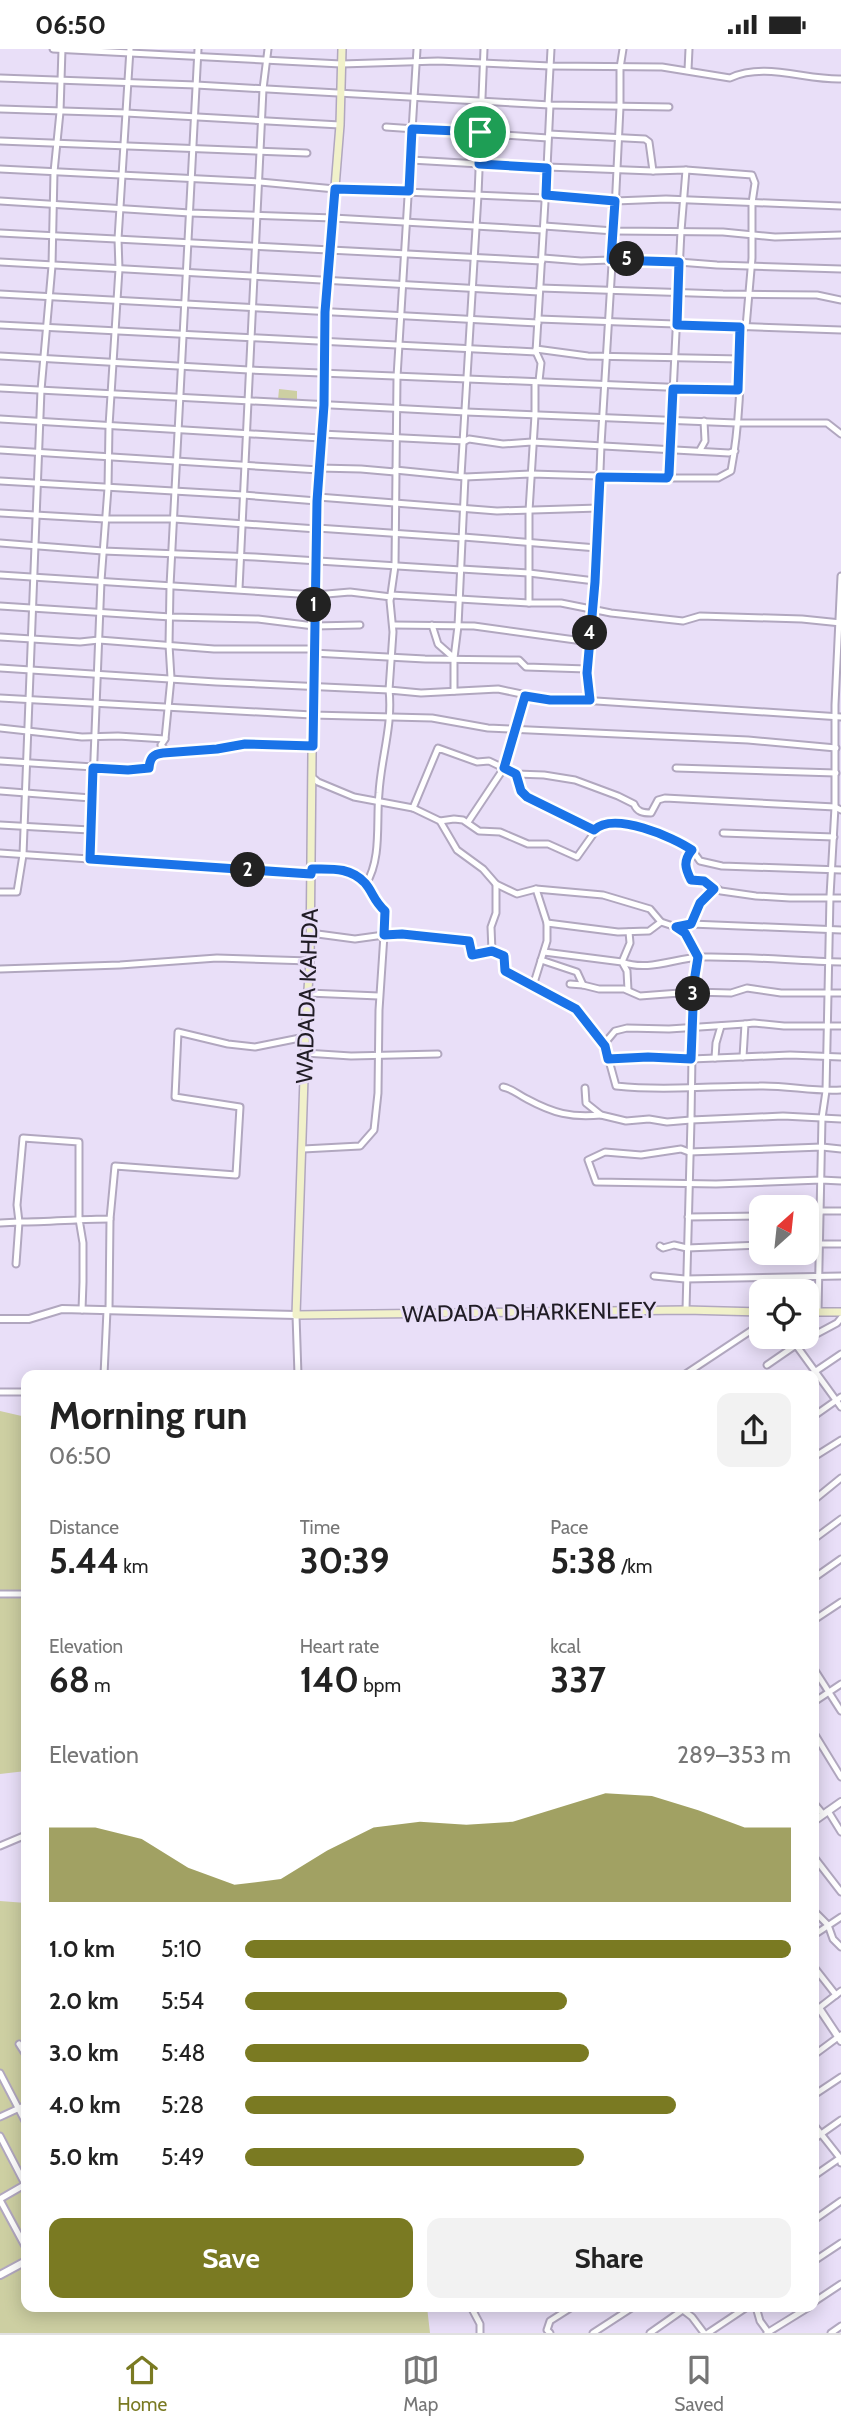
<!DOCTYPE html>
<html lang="en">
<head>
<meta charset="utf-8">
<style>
  :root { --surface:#fff; --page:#f2f2f2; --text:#222; --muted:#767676; --line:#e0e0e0; --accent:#7a7a22 }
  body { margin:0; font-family:Cabin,sans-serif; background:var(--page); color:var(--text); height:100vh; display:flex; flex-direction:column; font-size:26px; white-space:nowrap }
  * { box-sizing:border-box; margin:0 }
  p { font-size:23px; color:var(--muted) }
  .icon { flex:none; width:38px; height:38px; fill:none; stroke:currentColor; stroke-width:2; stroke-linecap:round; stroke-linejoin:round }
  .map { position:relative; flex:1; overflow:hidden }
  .panel { position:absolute; left:21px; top:1321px; width:798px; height:942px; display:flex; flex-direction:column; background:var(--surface); border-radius:14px; box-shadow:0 4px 18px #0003 }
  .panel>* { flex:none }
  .needle { width:46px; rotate:27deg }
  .controls { position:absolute; left:749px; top:1146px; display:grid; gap:14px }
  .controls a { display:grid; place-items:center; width:70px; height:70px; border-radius:14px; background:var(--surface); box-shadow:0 4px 18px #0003; font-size:35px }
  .pin { position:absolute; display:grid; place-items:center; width:60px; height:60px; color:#fff; margin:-30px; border:4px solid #fff; border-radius:50%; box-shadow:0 2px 7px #0007 }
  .km { position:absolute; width:35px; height:35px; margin:-18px; border-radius:50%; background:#222; color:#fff; font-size:19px; line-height:35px; text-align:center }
  .round { display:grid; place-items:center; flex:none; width:74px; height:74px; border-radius:14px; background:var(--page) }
  .headline { display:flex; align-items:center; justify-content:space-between; height:119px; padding:0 28px }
  h1 { font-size:38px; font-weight:700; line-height:52px }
  .figures { display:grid; grid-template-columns:repeat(3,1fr); gap:10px; height:119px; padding:7px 28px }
  .figures div { display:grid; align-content:center }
  .figures b { font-size:35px; font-weight:700 }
  .figures small { font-size:19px; font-weight:400 }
  .figures p { font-size:19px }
  .chart { height:196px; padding:14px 28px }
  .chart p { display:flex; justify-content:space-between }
  .chart svg { width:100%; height:126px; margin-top:7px; fill:var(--accent); opacity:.7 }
  .primary-button { display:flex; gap:14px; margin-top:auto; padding:14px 28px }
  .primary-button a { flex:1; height:80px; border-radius:14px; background:var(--accent); color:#fff; font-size:28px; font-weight:700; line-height:80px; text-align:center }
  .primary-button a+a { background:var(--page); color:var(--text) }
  ul { padding:0 28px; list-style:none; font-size:23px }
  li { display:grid; grid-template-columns:112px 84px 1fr; align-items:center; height:52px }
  li i { height:18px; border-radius:9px; background:var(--accent) }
  .status { display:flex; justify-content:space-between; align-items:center; height:49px; padding:0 35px; background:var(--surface); direction:ltr }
  .status svg { height:19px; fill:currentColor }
  .tabs { display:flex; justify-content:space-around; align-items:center; height:98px; border-top:2px solid var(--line); background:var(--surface); font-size:19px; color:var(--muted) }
  .tabs a { display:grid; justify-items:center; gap:4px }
  .tabs .selected { color:var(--accent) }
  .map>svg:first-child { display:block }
  .green { fill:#cdcfa2 }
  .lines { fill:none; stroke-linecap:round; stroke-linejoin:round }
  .minor-casing { stroke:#b1a7bf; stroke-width:9 }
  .tertiary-casing { stroke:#b1a7bf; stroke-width:10 }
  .secondary-casing { stroke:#b1a7bf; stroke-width:10 }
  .minor { stroke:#fff; stroke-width:5 }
  .tertiary { stroke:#fff; stroke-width:6 }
  .secondary { stroke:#f1f1ca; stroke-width:7 }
  .route-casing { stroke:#fff; stroke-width:14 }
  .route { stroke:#1a73e8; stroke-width:9 }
  .labels { text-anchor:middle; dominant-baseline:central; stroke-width:5; stroke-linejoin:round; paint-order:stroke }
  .street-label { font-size:23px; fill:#211d26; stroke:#e9dff8 }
</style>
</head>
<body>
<div class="status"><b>06:50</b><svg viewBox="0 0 49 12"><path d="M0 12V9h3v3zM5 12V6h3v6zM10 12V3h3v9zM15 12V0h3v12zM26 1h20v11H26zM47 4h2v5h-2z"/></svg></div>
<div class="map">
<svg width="841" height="2284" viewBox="0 0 841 2284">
  <rect width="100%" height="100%" fill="#e9dff8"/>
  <g class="green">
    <path d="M279,340L297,342V352L278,351Z"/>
    <path d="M0,1362L26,1368V1722L0,1725Z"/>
    <path d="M0,1852L26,1854V2258H427L430,2284H0Z"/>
  </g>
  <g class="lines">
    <g class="minor-casing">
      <g id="minor">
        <path d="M53,0L341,15L438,12L550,17L662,18L730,29C764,13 805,31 841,30"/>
        <path d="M688,21L689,0"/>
        <path d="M0,29L196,36L550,56L669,58"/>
        <path d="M548,56L551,0"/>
        <path d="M0,60L126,64L340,76"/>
        <path d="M386,78L548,89"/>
        <path d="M549,85L645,90L649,93L653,122"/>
        <path d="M0,92L307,104"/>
        <path d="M411,111L547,119L536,303L541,314L539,332"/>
        <path d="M547,118L653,122L686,121L752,126L755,134L752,154V209L746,278"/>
        <path d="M547,119L550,56"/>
        <path d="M0,120L260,133L335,140L545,149"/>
        <path d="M546,146L615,152L666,150L841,157"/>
        <path d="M0,152L190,164L333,169L543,181"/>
        <path d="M544,177L614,182L723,183L775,188L841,186"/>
        <path d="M0,184L542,212"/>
        <path d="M543,209L581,212L640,210L717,216L841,220"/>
        <path d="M0,213L539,243"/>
        <path d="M540,239L723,245L817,246L841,251"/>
        <path d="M0,245L538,274"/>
        <path d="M538,270L841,281"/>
        <path d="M0,276L536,303"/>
        <path d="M536,300L588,307L741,310"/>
        <path d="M0,307L249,321L738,341"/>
        <path d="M0,339L466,363L736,374H827L841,385"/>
        <path d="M0,370L321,389"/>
        <path d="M321,385L465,392L469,390L503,395L532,393L729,404L735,402"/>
        <path d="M0,401L319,421"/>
        <path d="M700,401L705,392L704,372"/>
        <path d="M319,419L361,420L395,423"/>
        <path d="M395,421L465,428L531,425L667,429L669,425L681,182L686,121"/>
        <path d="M461,427L478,146L484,0"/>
        <path d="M667,429H718L731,422C739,380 742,321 740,278"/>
        <path d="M0,432L243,446L317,452"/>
        <path d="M318,448L497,462L599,459"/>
        <path d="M0,464L105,470H174L317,480"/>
        <path d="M317,479L463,489"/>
        <path d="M463,488L597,499"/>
        <path d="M0,494L103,502L255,508L461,521"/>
        <path d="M461,520L529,524L595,532"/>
        <path d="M0,526L315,546L350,543L391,548"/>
        <path d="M239,540L263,40L268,0"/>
        <path d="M391,546L529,554H561L611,564L683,572L700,567L802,570L841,574"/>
        <path d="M529,554V462L535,366V333"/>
        <path d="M0,557L171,568L258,570L314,577L360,576"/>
        <path d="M393,576L474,577L590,593"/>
        <path d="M432,576L438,595L454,609V642"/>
        <path d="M0,588L80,593L99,591L214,600H313"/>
        <path d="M313,604L425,610L519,611L526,618L587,620"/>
        <path d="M454,609L458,577L465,428"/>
        <path d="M0,619L216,633L389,641L393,583L390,552L395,517L397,328L417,0"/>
        <path d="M0,649L312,666L432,669L488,679L748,691L836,699"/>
        <path d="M590,651L587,624L597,499L601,396L614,182L620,58V19L623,0"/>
        <path d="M0,679L82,688L118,687L165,690L161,696L167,703"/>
        <path d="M165,690L171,629L169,596L170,537L198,0"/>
        <path d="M0,712L140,721L149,719L152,709L155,705L217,700L245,695L313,697"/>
        <path d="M676,719L836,724"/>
        <path d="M516,725L521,742L526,748L594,781"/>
        <path d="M312,728L318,733L354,748L413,759L440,772L454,770L463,771L479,782L500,783L528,795H548L577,808L599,777C630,769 667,783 692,801C683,812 685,819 691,831L704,832L721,842L756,847L790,849H841"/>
        <path d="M0,742L91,749"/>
        <path d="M413,759L438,699L477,713L489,712L516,725L544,726L575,731L618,747L634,755C637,763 643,764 651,764L658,751L665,749L835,758L841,761"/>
        <path d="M440,772L457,801L483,820L496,835L517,845L536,840L603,846L650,860L661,873L676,878L685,884L698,908L693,943L691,1071L783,1067L841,1070"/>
        <path d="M468,773L504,719L525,647"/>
        <path d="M0,776L90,781"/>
        <path d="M723,784L834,788"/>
        <path d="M692,801L700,812L722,817L841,821"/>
        <path d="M0,804L311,825"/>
        <path d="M90,810L101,532L108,439L109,377L119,220L118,190L130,0"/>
        <path d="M312,820C332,820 350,818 365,834C373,843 373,851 385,862L384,886L402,885L469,893L472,906L492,902L504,907L505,922L576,960L605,997L616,1037C664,1042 711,1037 759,1037C786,1036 814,1043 841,1041"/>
        <path d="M366,835C382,809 376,773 379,744C381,709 393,676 389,641L421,644L498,640L550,651H581L841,668"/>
        <path d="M0,843H17L23,806L41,341L52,217L54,123L60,63L62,0"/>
        <path d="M547,874L618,883L649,882L661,873"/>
        <path d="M691,875L841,881"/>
        <path d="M676,878L691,875L700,854L714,840"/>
        <path d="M629,883L630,894L622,913C648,923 675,909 701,908C747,907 795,912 841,913"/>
        <path d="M492,902L491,878L496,864V835"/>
        <path d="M544,903L622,913L627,922L628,941"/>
        <path d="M541,911L577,923L583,936L570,935"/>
        <path d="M0,920L120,916L217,909L310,912"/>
        <path d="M583,936L599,940H624L640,947L693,943L731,944L747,939L781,944H841"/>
        <path d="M533,937L547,892V874L536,840"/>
        <path d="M308,944L379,947"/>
        <path d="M604,995L615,982L627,979L669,980L745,975"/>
        <path d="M305,1004L351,1007L438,1005"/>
        <path d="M743,1008L745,975L754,974L784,977H841"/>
        <path d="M715,1009L716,994L721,977"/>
        <path d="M608,1010L648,1008L691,1010L790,1006L841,1008"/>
        <path d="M503,1038C513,1040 517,1045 527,1050C553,1064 571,1069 601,1066"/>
        <path d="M585,1039L586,1054L601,1066L626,1072L649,1070L667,1073L691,1071L686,1261"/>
        <path d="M303,1100L360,1097L374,1081L378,1044L379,961L384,886L355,890L310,884"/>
        <path d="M841,1100L822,1098L689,1103L681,1100L641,1106L605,1103L588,1111L596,1133L716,1135L821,1131L841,1132"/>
        <path d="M820,1162H841"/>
        <path d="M807,1165L820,1164"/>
        <path d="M688,1168L761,1167"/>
        <path d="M0,1174L19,1173L16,1215"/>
        <path d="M807,1195H841"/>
        <path d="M660,1197L663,1199L674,1196L687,1199L761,1196"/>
        <path d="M654,1227L685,1230L841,1227"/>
        <path d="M82,1261L83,1233V1194L79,1170V1093L23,1089L17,1156L19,1173C49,1173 80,1170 110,1170L115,1117L236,1126L240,1058L175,1048L178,983L228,995L255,998L305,988"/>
        <path d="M109,1261L110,1170"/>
        <path d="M818,1263L822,1069L826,1042L830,847L835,758V656L841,527"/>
        <path d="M296,1266L298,1326"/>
        <path d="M796,1296L841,1358"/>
        <path d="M767,1316L796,1296L837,1274L841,1269"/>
        <path d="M104,1326L107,1261"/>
        <path d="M684,1326L761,1275"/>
        <path d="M810,1326L841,1305"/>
        <path d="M0,1343H26"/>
        <path d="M814,1367L841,1348"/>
        <path d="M814,1408L841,1391"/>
        <path d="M814,1451L841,1429"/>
        <path d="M814,1490L841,1470"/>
        <path d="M814,1529L841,1510"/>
        <path d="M0,1545H26"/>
        <path d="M814,1571L841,1553"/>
        <path d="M814,1620L841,1662"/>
        <path d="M814,1653L841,1635"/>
        <path d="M814,1684L841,1728"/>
        <path d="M814,1754L823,1765"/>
        <path d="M828,1762L841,1783"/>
        <path d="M0,1797L26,1786"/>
        <path d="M814,1808L841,1843"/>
        <path d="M814,1862L828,1876L833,1890L841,1898"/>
        <path d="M814,1886L841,1868"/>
        <path d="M814,1918L836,1946"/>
        <path d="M819,1959L841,1942"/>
        <path d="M19,1995L26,2006"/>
        <path d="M814,2006L841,1986"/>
        <path d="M0,2024L26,2074"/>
        <path d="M814,2046L841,2028"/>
        <path d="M0,2068L26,2056"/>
        <path d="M814,2076L840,2109L841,2114"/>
        <path d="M0,2087L26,2137"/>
        <path d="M814,2090L841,2071"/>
        <path d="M814,2127L840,2109"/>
        <path d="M0,2150L26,2135"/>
        <path d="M0,2151L26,2199"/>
        <path d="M814,2171L841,2152"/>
        <path d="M814,2212L841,2194"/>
        <path d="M814,2253L841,2235"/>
        <path d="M471,2258L480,2275V2284"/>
        <path d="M679,2258L692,2268L704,2284"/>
        <path d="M756,2258L760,2272L768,2283"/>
        <path d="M550,2284L547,2281L550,2272L572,2258"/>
        <path d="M593,2284L633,2258"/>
        <path d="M650,2284L687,2258"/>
        <path d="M708,2284L747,2258"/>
        <path d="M767,2284L809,2258"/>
        <path d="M831,2284L841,2277"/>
      </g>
    </g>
    <g class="tertiary-casing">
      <g id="tertiary">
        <path d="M0,1270H29L62,1260L296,1266"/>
        <path d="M814,1772L841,1753"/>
        <path d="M814,1960L819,1959L841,1992"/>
        <path d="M0,2226L26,2212"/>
      </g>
    </g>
    <g class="secondary-casing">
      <g id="secondary">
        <path d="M342,0L340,76L325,263L324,356L317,452L313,604L310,912L306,970L296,1266L686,1261L761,1263"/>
        <path d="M807,1263H841"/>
      </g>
    </g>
    <use href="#minor" class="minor"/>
    <use href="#tertiary" class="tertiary"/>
    <use href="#secondary" class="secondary"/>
  </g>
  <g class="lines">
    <g class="route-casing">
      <path id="route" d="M412,80L480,83L479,115L547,119L546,146L615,152L611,211L679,213L677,276L740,278L738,341L673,340L669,425L667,429L600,428L595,533L587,624L590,651H550L525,647L504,719L516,725L521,742L527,748L594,781C614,762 673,788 692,801C683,812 685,819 691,831L704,832L714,840L700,854L691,875L676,878L685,884L698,908L694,933L691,1010L648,1008L608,1010L605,997L576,960L505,922L504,907L492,902L472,906L469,892L402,885L384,886L385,862C373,851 373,843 365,834C350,818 332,820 312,820L311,825L90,810L93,719L128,721L149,719C150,709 153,705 163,704L217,700L245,695L313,697L317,452L324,356L325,263L335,140L409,142Z"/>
    </g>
    <use href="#route" class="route"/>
  </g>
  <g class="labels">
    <g class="street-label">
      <text transform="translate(307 947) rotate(-88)">WADADA KAHDA</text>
      <text transform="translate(529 1263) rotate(-1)">WADADA DHARKENLEEY</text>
    </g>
  </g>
</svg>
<div class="controls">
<a><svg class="needle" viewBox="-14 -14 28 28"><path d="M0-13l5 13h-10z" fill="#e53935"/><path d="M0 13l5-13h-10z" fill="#767676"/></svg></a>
<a><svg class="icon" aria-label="locate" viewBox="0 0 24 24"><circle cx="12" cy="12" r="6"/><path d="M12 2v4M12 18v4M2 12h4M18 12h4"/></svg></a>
</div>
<div class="pin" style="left:480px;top:83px;background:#1e9e55"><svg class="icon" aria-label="arrive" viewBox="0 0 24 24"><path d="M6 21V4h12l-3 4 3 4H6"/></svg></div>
<b class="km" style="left:314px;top:556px">1</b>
<b class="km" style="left:248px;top:821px">2</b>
<b class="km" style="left:693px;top:945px">3</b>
<b class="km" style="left:590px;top:584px">4</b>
<b class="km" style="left:627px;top:210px">5</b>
<section class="panel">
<div class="headline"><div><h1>Morning run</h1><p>06:50</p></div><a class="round"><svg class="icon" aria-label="share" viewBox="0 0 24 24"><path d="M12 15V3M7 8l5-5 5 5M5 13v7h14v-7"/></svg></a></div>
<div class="figures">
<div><p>Distance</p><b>5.44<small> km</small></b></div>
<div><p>Time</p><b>30:39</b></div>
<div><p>Pace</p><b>5:38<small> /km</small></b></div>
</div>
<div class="figures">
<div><p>Elevation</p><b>68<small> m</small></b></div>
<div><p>Heart rate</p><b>140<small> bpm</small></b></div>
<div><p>kcal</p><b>337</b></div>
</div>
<div class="chart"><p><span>Elevation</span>289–353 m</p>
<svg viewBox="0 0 160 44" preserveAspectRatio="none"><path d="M0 44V18L10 18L20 22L30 32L40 38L50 36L60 26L70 18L80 16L90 17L100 16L110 11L120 6L130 7L140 12L150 18L160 18V44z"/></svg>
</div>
<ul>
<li><b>1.0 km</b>5:10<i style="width:100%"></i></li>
<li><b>2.0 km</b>5:54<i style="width:59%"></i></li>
<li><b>3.0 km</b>5:48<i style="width:63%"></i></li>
<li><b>4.0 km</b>5:28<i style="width:79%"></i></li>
<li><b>5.0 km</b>5:49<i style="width:62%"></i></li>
</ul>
<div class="primary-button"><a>Save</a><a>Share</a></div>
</section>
</div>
<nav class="tabs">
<a class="selected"><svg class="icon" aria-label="home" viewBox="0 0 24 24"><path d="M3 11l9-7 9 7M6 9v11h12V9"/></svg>Home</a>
<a><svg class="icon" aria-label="map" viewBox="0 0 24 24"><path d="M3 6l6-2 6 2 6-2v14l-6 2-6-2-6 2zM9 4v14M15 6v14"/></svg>Map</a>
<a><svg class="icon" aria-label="saved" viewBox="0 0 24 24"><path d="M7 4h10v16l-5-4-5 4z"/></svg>Saved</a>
</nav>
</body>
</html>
